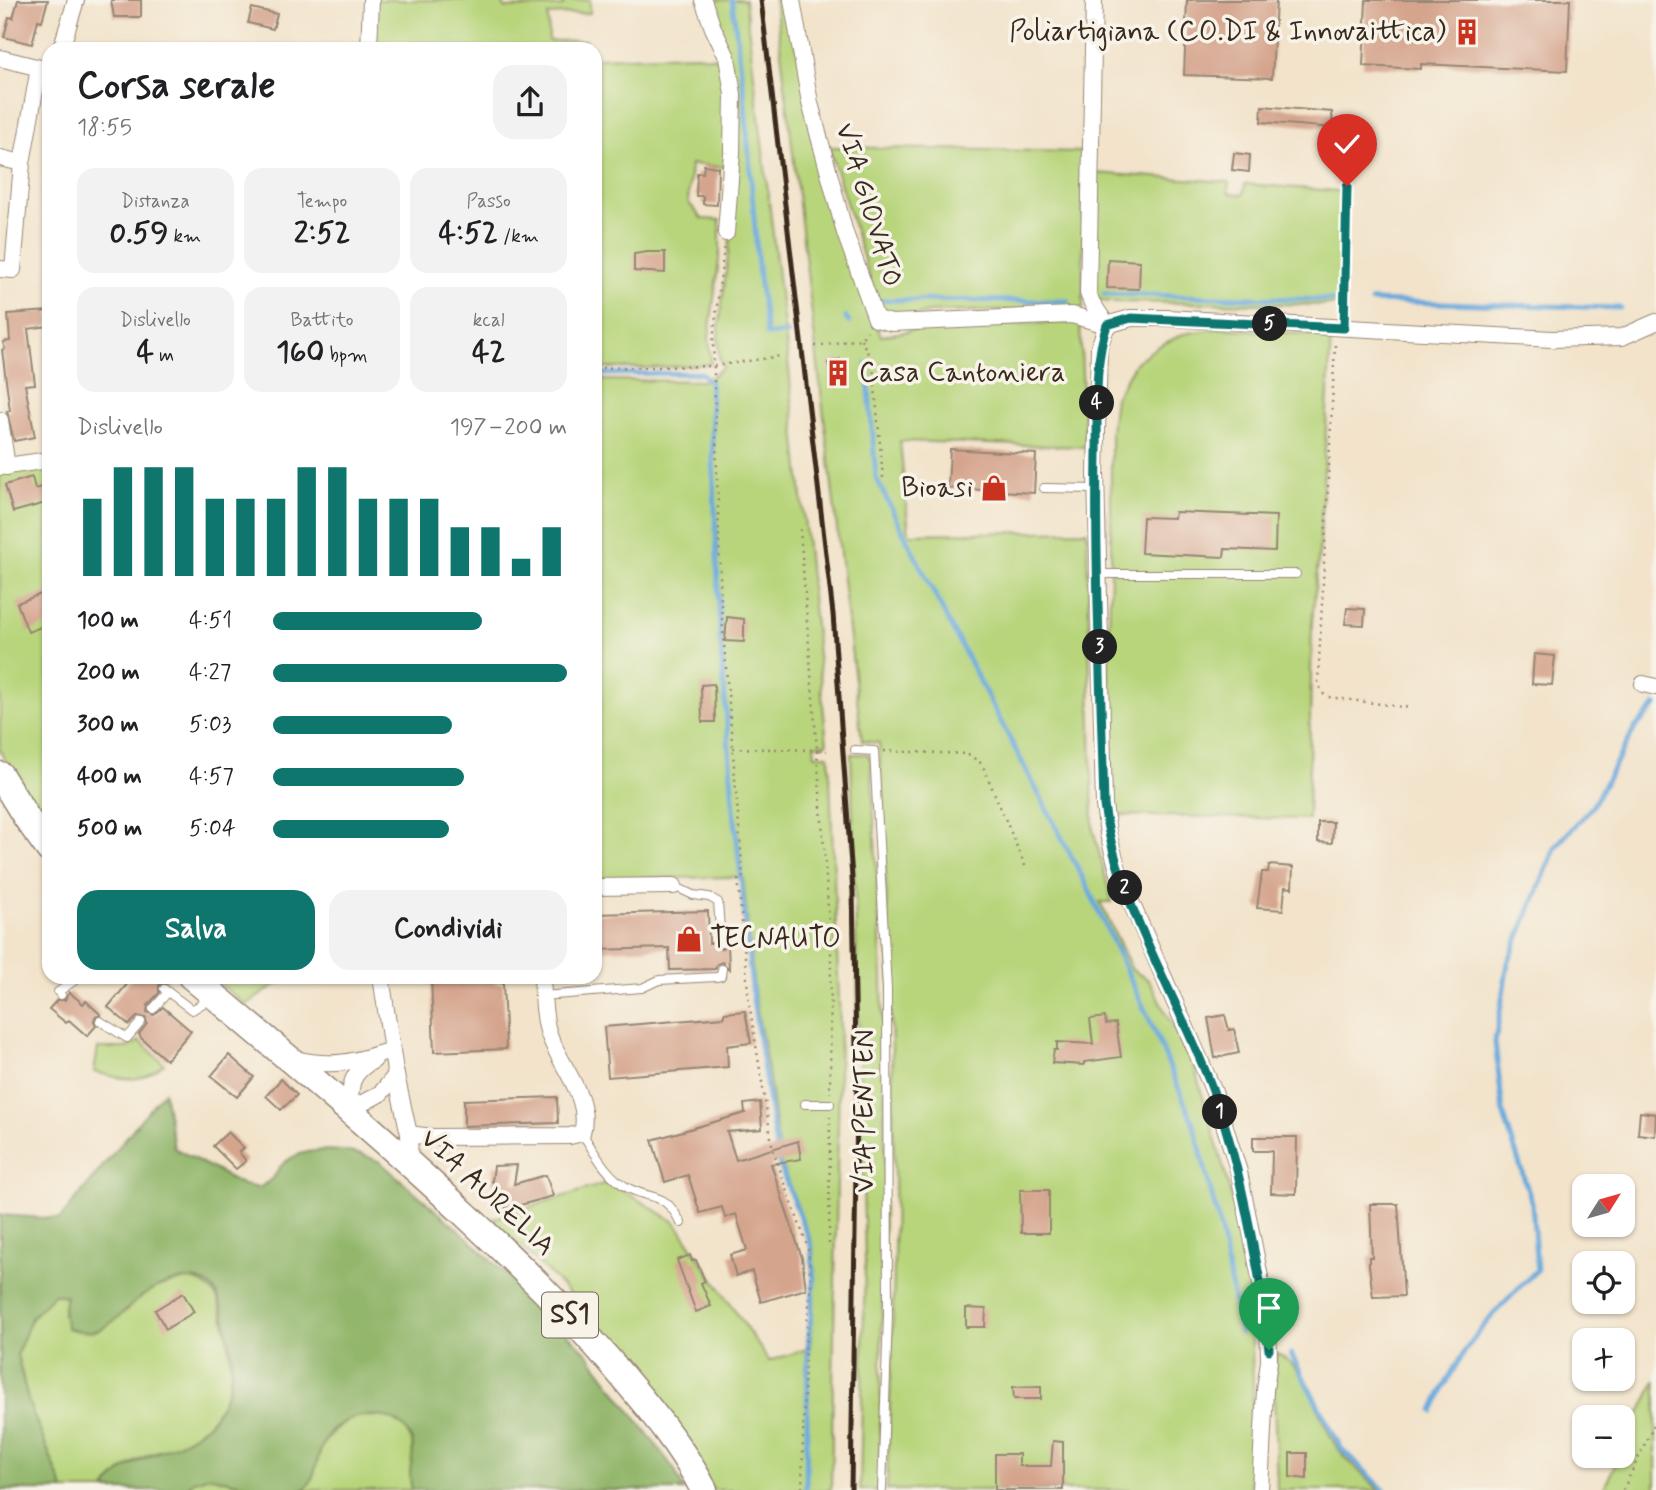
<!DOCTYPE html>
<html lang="it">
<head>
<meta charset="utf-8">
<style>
  :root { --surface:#fff; --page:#f2f2f2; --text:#202124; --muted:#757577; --accent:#0f766e }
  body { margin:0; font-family:Mynerve,sans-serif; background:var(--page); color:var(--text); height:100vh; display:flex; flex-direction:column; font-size:26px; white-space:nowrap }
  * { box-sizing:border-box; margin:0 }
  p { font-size:23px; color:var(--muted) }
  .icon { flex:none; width:38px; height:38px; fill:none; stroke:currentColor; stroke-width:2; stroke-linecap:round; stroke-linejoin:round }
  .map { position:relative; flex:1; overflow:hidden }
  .drawer { position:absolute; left:42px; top:42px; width:560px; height:942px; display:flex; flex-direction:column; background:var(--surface); border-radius:21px; box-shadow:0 2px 5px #0004 }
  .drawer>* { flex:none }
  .needle { width:46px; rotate:53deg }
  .fabs { position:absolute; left:1572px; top:1174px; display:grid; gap:14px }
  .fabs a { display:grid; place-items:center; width:63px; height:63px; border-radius:14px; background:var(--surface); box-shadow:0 2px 5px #0004; font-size:35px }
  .pin { position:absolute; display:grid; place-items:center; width:60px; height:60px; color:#fff; margin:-72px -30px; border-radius:50% 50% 50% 0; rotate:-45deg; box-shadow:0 0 7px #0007 }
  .pin .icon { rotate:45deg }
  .km { position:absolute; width:35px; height:35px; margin:-18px; border-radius:50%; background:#222; color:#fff; font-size:19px; line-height:35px; text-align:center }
  .round { display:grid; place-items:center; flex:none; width:74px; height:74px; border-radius:21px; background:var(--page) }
  .overview { display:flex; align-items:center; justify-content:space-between; height:119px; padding:0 35px }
  h1 { font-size:38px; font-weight:700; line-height:52px }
  .figures { display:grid; grid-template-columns:repeat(3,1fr); gap:10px; height:119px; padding:7px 35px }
  .figures div { display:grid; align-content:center; border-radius:18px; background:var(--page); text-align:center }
  .figures b { font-size:30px; font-weight:700 }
  .figures small { font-size:19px; font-weight:400 }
  .figures p { font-size:19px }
  .chart { height:196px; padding:14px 35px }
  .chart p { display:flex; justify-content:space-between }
  .chart svg { width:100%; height:126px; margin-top:7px; stroke:var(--accent); stroke-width:6 }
  .button { display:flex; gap:14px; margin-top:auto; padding:14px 35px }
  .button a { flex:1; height:80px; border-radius:21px; background:var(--accent); color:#fff; font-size:28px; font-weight:700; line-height:80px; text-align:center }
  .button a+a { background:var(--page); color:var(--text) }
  ul { padding:0 35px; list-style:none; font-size:23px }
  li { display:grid; grid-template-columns:112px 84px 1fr; align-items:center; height:52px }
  li i { height:18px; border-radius:9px; background:var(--accent) }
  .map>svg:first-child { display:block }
  .green { fill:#b8d57b; stroke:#7a804c; stroke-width:2 }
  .forest { fill:#92b66b; stroke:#667044; stroke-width:2 }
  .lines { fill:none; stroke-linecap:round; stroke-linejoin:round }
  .stream { stroke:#69a9dc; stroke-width:5 }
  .building { fill:#d5a48d }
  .service-casing { stroke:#968674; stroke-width:10 }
  .minor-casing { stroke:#968674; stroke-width:18 }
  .primary-casing { stroke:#968674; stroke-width:29 }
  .path { stroke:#968674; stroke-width:2.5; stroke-dasharray:2 5; stroke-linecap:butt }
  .service { stroke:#fff; stroke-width:8 }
  .minor { stroke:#fff; stroke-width:16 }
  .primary { stroke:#fff; stroke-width:26 }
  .rail { stroke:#3b2a1e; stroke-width:5 }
  .route-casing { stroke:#fff; stroke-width:14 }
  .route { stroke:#0f766e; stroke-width:9 }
  .labels { text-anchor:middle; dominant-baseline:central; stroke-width:7; stroke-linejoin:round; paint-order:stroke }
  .shield { fill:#f7f3e8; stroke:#73665b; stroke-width:2 }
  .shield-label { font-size:26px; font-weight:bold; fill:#3b2a1e }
  .poi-label { font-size:28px; fill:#3b2a1e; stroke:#f7f3e8; text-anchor:end }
  .street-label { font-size:28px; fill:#3b2a1e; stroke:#f7f3e8 }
</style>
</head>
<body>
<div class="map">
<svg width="1656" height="1490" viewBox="0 0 1656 1490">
  <rect width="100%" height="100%" fill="#f7f3e8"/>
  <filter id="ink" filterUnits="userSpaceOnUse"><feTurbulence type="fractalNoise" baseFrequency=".0143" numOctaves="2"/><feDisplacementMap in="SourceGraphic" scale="14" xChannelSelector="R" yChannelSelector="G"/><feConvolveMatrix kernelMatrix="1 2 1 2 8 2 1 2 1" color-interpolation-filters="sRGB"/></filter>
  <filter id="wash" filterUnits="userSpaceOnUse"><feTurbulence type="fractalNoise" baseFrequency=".00686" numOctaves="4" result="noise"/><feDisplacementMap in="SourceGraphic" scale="28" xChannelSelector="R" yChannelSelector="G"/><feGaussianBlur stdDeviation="1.57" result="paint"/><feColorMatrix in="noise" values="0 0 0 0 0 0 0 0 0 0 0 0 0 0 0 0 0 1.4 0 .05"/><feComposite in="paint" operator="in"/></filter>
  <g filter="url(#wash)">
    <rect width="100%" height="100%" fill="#f2e3ca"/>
    <g class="green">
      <path d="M375,0H503L504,8L563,6L565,0H590V13L548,15L549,41L585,40V49H375Z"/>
      <path d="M707,0H745L788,360L827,744L814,745L815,755H829L840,1024L831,1490H713C691,1450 669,1408 640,1372C595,1316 544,1268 492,1219L609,1182L675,1222L769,1361L810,1348L815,1281L813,1246L780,1161L768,1070L755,998L743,877L595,879V380L706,381L723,367L719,357L718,337L731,231L738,94Z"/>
      <path d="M775,0H786L849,260L881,336L937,326L1080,322L1085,447L900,441L909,534L1087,531L1093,829L1112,902H1100L1132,970L1149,980L1195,1070L1226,1176L1242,1242L1251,1307L1253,1389L1250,1490H887C890,1384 896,1278 894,1172C893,1029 887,886 879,743L862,741Z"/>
      <path d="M696,55L723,59L728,86L725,167L691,164L688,202L702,219L720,220V252L709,337L711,364L649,368H595V58Z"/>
      <path d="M829,147L1083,152V309L930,312L909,317H889L879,308Z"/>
      <path d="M1094,173L1229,182L1228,193L1243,195L1245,184L1337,191L1344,198L1341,305L1109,302L1099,300L1093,292Z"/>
      <path d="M1220,328L1331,336L1320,541L1312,623L1308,819L1113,815L1108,654L1111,574V432L1115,397L1136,362L1157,347L1183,334Z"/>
      <path d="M49,464V833L42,826L0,751V471Z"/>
      <path d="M851,754H867L871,759L882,977L885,1149L879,1490H860L865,1261Z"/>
      <path d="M211,977H287L246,1005Z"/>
      <path d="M140,1041L164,1064C138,1086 125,1079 94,1072L98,1048H126Z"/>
      <path d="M190,1278C220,1289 220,1302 226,1331C239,1385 224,1424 171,1448C166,1450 160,1450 155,1452C137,1459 114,1474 105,1490H64L29,1404L17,1354L31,1317L54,1294L66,1296L63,1313L142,1296L157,1287Z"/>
      <path d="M1276,1353C1313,1370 1316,1421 1340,1451C1351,1465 1366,1477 1379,1490H1277L1274,1393Z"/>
      <path d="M1656,1380V1490H1603L1619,1456H1622V1450Z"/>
      <path d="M357,1416L391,1417L405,1428L412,1442L413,1458L410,1474L412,1490H304C312,1483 313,1475 316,1465C322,1440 333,1426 357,1416Z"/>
      <path d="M209,1476L265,1490H184L194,1481Z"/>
    </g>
    <path class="forest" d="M164,1091L174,1148L243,1185L260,1188C264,1184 270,1181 273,1177C277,1173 279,1167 283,1164C305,1143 355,1149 380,1162L469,1239L587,1353L674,1469L684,1490H412C411,1485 410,1479 410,1474C410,1463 415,1453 412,1442C401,1405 346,1410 327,1436C316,1452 318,1477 304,1490H265L209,1476L194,1481L184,1490H105C128,1452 182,1453 211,1421C215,1416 218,1409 222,1403C231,1387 234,1370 231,1351C228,1335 225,1315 219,1299C206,1265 161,1282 141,1297C128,1307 113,1325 98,1330C87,1333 78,1331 67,1328L63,1313L66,1296L54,1294L32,1317L17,1354L29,1404L64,1490H0V1215L60,1219Z"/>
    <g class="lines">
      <g class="stream">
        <path d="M732,0L744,93L759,278L767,335L788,333"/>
        <path d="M1104,294L1333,300"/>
        <path d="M882,300L1068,301"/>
        <path d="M1371,301L1620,308"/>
        <path d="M846,317L849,322"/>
        <path d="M867,364L876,478L945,615L1088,888L1155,1032L1194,1125L1221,1231L1240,1333"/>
        <path d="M595,374L701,373L710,382L720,636L733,800L753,999L776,1147L779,1163L811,1245L814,1281L808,1346L806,1490"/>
        <path d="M1291,1354L1341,1448L1384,1490"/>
        <path d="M1433,1411C1459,1349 1489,1316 1537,1270L1532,1203L1503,1112L1495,1042L1508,963L1556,846L1592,807L1635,728L1656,705"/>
      </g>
    </g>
    <g id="blocks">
      <g class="building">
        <path d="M18,0H48L42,21L38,20L32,44L4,37L9,17L13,18Z"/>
        <path d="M111,0H141V17H114Z"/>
        <path d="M1187,0H1276L1272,78L1184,75Z"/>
        <path d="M1366,0H1570L1567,71L1421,64V69L1363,66Z"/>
        <path d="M252,8L277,14L273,29L248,23Z"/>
        <path d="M1262,106L1332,112L1333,128L1261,122Z"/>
        <path d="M1234,153L1250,155L1249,172L1232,170Z"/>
        <path d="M704,165L718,167L717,205L703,204V196H696L697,173H703Z"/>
        <path d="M647,252H665V273L634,271V254Z"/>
        <path d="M1108,259L1140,261L1139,289L1107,288Z"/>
        <path d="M49,311V326L28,329L35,384L25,385L35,437L14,441L7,411H10L2,350L5,349L3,342L10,341L8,314Z"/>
        <path d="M840,359L848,382L837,386L828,363Z"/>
        <path d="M950,449L1036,454L1034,493L948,488Z"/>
        <path d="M32,477L35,489L49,485V502L13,512L5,485Z"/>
        <path d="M1175,512L1276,516L1275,551L1225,549L1224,557L1141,553L1143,517L1174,518Z"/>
        <path d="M49,591V624L28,632L17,603Z"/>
        <path d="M1347,608L1365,609L1364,625L1345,624Z"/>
        <path d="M727,617L744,619V642L725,641Z"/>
        <path d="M1534,654L1555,656L1552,685L1532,684Z"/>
        <path d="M714,684L715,722H702L701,685Z"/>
        <path d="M1318,822H1333L1332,843L1318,842Z"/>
        <path d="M1269,865L1293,867L1292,888L1285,887L1283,910L1257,908L1262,872H1268Z"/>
        <path d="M708,911L709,943H714L721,949L728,943L729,969L722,962L717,964L715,969L670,970L669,948L595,950V914Z"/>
        <path d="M134,976H162L169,983L159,985V993L148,1005L147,1012L154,1015L163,1007L191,1031L166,1060L141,1038L139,1034L147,1024L146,1018L138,1016L129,1025L108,1007Z"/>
        <path d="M431,976H494V983H503L506,1049L434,1052Z"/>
        <path d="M69,992L83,1004L86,1001L101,1015L95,1017L94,1021L96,1026L87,1036L69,1020L66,1023L49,1009L57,1000H65Z"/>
        <path d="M745,1011L751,1043L727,1046L728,1067L608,1077L604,1027L724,1017V1013Z"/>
        <path d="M1225,1015L1229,1030L1234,1029L1239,1053L1215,1058L1208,1018Z"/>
        <path d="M1105,1017L1106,1024L1116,1023L1121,1057L1084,1062V1065L1052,1063L1054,1050H1057V1042L1093,1044L1090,1019Z"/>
        <path d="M229,1055L254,1077L237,1097L211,1076Z"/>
        <path d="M281,1079L297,1095L281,1110L266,1096Z"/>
        <path d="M557,1097L558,1123L464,1126V1100Z"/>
        <path d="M760,1102L762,1129L727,1132L736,1160L798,1141L801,1159L771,1164L802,1258L806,1289L761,1302L752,1271L736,1276L730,1255L747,1250L736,1214L725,1218L722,1207L700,1213L688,1175L665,1182L652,1140L745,1113L744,1104Z"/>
        <path d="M1640,1112L1656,1114L1655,1136L1638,1134Z"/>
        <path d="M228,1132L244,1148L239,1152L246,1161L236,1169L213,1146Z"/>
        <path d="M1253,1137H1297L1296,1194L1271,1193L1272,1151H1253Z"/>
        <path d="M517,1165L514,1184L546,1175L553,1196L506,1209L503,1196L492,1181L494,1166Z"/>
        <path d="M1020,1190H1049V1233H1021Z"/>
        <path d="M1370,1204H1398L1404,1296L1373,1297L1369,1266V1257H1372Z"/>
        <path d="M690,1255L692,1261L696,1260L705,1281L701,1283L711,1306L696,1312L677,1260Z"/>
        <path d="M183,1293L194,1312L166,1329L155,1310Z"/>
        <path d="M966,1308L986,1309L985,1327H966Z"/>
        <path d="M1041,1386V1399H1014L1013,1387Z"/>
        <path d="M1053,1441L1063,1442V1490H995V1454H1019V1466H1051Z"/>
        <path d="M1290,1453H1307V1479L1290,1477Z"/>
      </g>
    </g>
  </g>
  <g filter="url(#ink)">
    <use href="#blocks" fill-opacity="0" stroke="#968674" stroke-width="2"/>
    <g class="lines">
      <g class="service-casing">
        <g id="service">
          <path d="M1044,488L1097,489"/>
          <path d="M1098,574H1296"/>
          <path d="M855,750L874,751L887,989L888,1315L882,1490"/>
          <path d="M674,886L693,895L709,897L718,902L721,943"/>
          <path d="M164,989L192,1010L210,999"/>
          <path d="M61,995L58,992L81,976"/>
          <path d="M543,996L642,988L659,980L716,977L721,976L722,969"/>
          <path d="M153,1009L168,992"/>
          <path d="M100,1021L127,1038L141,1022"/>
          <path d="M805,1104H830"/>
          <path d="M582,1133C594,1152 607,1177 628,1188C656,1202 663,1190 681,1223"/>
        </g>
      </g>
      <g class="minor-casing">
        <g id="minor">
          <path d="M703,0L713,28L727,57L733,94L732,153L726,233"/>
          <path d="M792,0L810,103L845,233L876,319L892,323L1072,315L1107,325"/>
          <path d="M1094,0L1088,293L1092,303L1107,325"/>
          <path d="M61,49L76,0"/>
          <path d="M369,49L371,0"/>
          <path d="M0,58L48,70"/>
          <path d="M0,158L22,163"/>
          <path d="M0,269L13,270L22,163L39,68"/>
          <path d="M1107,325L1099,347L1096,474L1104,805L1108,834L1120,877L1214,1092L1239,1172L1268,1317L1269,1361L1265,1390L1260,1490"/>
          <path d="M1107,325L1131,318H1167L1552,339L1622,337L1656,322"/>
          <path d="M0,420L7,467"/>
          <path d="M0,467L49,460"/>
          <path d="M1643,684L1656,687"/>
          <path d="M595,887L674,886"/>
          <path d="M381,976L395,1071L409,1134L410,1164"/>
          <path d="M295,1059C332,1068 355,1062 391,1050"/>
          <path d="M350,1110C350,1084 350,1073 374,1060"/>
          <path d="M350,1110L381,1093L396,1075"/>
          <path d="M409,1134L432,1137L570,1136L582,1133C592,1096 558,1065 548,1031C543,1014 543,994 542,976"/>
        </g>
      </g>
      <g class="primary-casing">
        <g id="primary">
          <path d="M0,775L26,817L49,849"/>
          <path d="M191,976C285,1055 379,1134 468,1217C519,1265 568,1312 613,1365C646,1404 681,1445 704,1490"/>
        </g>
      </g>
      <g class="path">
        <path d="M724,248L713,340L721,606L743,877L738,878L749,1002L773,1150L808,1248L811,1284L805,1349L802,1490"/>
        <path d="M1345,310L1347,186"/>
        <path d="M861,339L873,364L883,478"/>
        <path d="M1335,345L1318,682L1322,693L1328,697L1411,708"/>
        <path d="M815,346L861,339L867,331"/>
        <path d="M595,368L714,366L782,356"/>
        <path d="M800,529L817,750L827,751"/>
        <path d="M733,748L817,750L831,949L830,1093"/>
        <path d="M884,751L968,754L982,764L1026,868"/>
        <path d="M829,1244L830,1117"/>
        <path d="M1623,1490L1656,1421"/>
      </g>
      <use href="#service" class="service"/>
      <use href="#minor" class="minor"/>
      <use href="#primary" class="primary"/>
      <path class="rail" d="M761,0L833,614L853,892L857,1103L851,1490"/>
    </g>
  </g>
  <g class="lines" filter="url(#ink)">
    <g class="route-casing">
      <path id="route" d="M1269,1350C1267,1314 1260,1281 1253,1245C1243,1193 1232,1141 1213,1091C1178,996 1118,907 1104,805C1101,687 1095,570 1097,452C1098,410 1093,365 1107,325L1131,318L1344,328L1347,186"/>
    </g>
    <use href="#route" class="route"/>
  </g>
  <defs>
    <g id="building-bare" transform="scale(2.1)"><path d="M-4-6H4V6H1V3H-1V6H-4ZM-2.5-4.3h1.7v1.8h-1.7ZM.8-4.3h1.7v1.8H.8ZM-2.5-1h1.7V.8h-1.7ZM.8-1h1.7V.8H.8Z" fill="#c8321e" stroke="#f7f3e8" stroke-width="2.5" paint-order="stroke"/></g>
    <g id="shop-bare" transform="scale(2.1)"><path d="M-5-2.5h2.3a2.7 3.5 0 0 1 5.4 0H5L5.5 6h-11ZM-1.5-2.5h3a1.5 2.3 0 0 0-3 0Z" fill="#c8321e" stroke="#f7f3e8" stroke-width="2.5" paint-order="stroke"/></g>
  </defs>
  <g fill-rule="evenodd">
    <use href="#building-bare" x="1467" y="32"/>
    <use href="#building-bare" x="838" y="373"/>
    <use href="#shop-bare" x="994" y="488"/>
    <use href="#shop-bare" x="689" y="939"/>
  </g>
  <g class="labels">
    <rect class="shield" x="542" y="1292.5" width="56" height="45" rx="5"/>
    <g class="shield-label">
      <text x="570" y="1315">SS1</text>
    </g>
    <g class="poi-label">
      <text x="1446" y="32">Poliartigiana (CO.DI &amp; Innovaittica)</text>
      <text x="859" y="373" text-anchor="start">Casa Cantoniera</text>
      <text x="973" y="488">Bioasi</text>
      <text x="710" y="939" text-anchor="start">TECNAUTO</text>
    </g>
    <g class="street-label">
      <text transform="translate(868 205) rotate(73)">VIA GIOVATO</text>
      <text transform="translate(865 1111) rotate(-90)">VIA PENTEN</text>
      <text transform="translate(487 1193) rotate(43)">VIA AURELIA</text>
    </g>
  </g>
</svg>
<div class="fabs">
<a><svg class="needle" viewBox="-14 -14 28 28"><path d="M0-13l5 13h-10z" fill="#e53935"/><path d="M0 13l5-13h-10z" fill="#757577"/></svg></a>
<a><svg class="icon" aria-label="locate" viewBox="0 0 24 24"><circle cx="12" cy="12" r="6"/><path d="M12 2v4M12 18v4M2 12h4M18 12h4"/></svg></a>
<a>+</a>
<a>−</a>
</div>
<div class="pin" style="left:1269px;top:1350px;background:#1e9e55"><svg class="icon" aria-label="arrive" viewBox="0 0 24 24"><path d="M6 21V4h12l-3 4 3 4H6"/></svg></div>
<div class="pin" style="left:1347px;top:186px;background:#d93025"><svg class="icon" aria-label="check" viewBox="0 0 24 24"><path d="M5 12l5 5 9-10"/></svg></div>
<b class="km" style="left:1220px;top:1112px">1</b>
<b class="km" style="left:1125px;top:888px">2</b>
<b class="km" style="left:1100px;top:647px">3</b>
<b class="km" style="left:1097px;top:403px">4</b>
<b class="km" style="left:1270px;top:324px">5</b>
<section class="drawer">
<div class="overview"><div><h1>Corsa serale</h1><p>18:55</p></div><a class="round"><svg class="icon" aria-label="share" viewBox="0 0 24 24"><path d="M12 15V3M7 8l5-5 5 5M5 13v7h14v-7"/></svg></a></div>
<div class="figures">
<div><p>Distanza</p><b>0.59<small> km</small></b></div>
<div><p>Tempo</p><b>2:52</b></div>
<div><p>Passo</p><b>4:52<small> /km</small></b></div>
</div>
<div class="figures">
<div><p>Dislivello</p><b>4<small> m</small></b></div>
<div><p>Battito</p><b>160<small> bpm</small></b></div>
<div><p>kcal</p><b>42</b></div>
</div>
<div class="chart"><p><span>Dislivello</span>197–200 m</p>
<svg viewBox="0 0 160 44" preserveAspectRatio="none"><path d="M5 44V17M15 44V6M25 44V6M35 44V6M45 44V17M55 44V17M65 44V17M75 44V6M85 44V6M95 44V17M105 44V17M115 44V17M125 44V27M135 44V27M145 44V38M155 44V27"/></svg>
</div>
<ul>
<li><b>100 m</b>4:51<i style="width:71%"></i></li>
<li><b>200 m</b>4:27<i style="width:100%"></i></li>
<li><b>300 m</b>5:03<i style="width:61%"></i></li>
<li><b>400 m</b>4:57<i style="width:65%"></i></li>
<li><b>500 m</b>5:04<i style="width:60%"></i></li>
</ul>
<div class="button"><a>Salva</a><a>Condividi</a></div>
</section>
</div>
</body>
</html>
